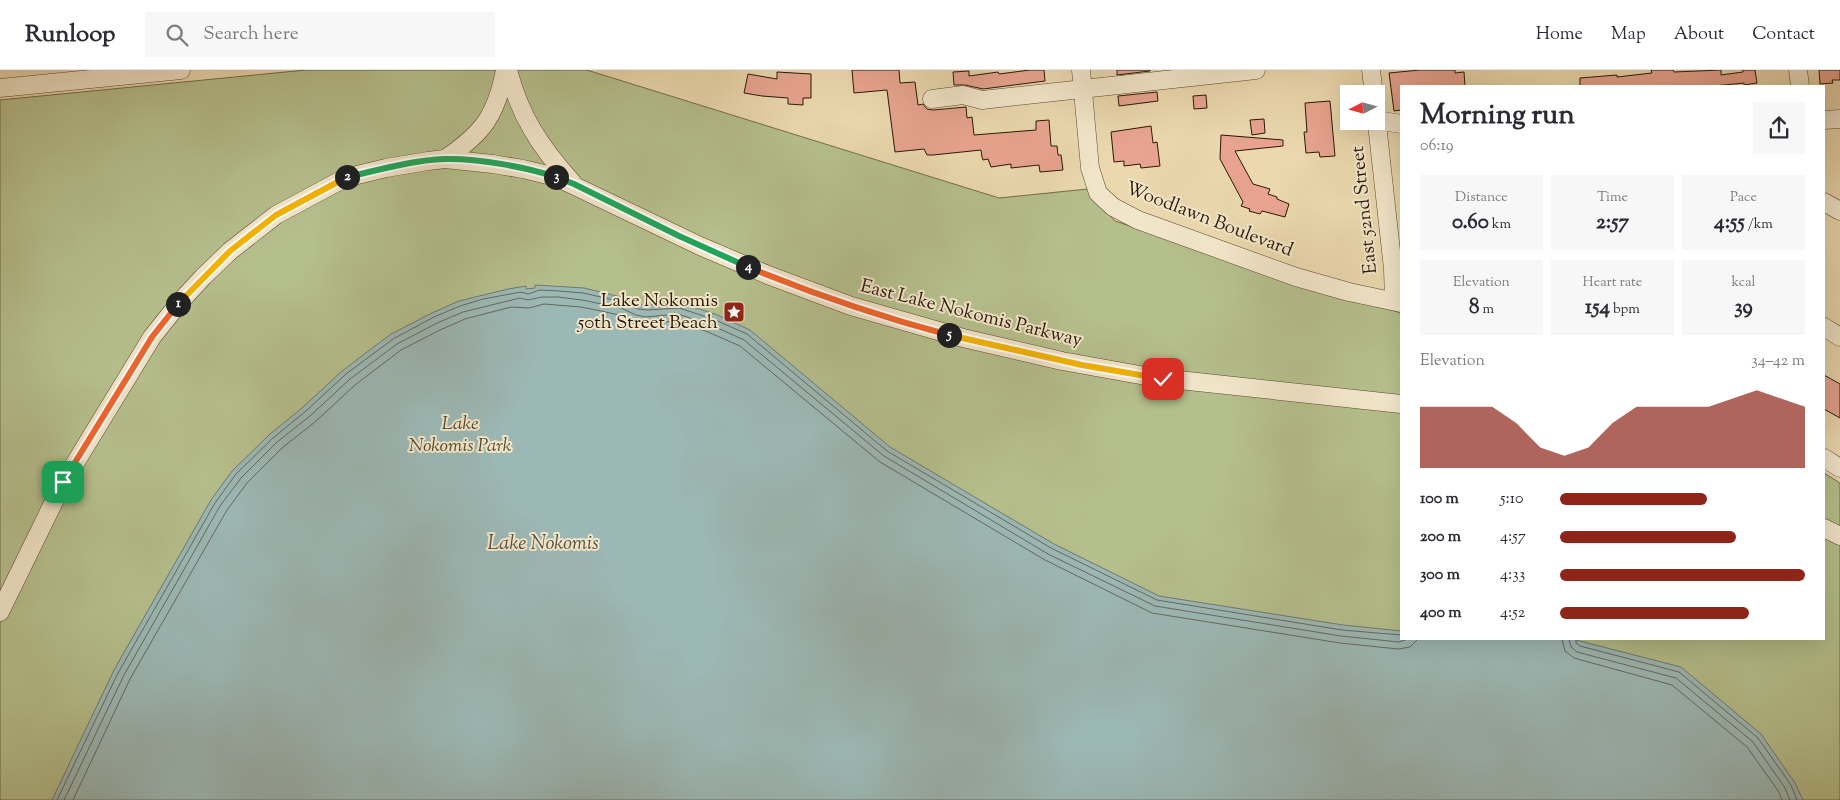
<!DOCTYPE html>
<html lang="en">
<head>
<meta charset="utf-8">
<style>
  :root { --surface:#fff; --page:#f7f7f7; --text:#2b2b33; --muted:#7c7c81; --line:#e1e1e2; --accent:#8f2418 }
  body { margin:0; font-family:"Sorts Mill Goudy",serif; background:var(--page); color:var(--text); height:100vh; display:flex; flex-direction:column; font-size:19px; white-space:nowrap }
  * { box-sizing:border-box; margin:0 }
  p { font-size:16px; color:var(--muted) }
  .icon { flex:none; width:28px; height:28px; fill:none; stroke:currentColor; stroke-width:2; stroke-linecap:round; stroke-linejoin:round }
  .map { position:relative; flex:1; overflow:hidden }
  .details { position:absolute; left:1400px; top:15px; width:425px; height:555px; display:flex; flex-direction:column; background:var(--surface); border-radius:0px; box-shadow:0 5px 20px #0002 }
  .details>* { flex:none }
  .needle { width:32px; rotate:264deg }
  .controls { position:absolute; left:1340px; top:15px; display:grid; gap:10px }
  .controls a { display:grid; place-items:center; width:45px; height:45px; border-radius:0px; background:var(--surface); box-shadow:0 5px 20px #0002; font-size:25px }
  .pin { position:absolute; display:grid; place-items:center; width:42px; height:42px; color:#fff; margin:-21px; border-radius:10px; box-shadow:0 2px 8px #0006 }
  .km { position:absolute; width:25px; height:25px; margin:-12px; border-radius:50%; background:#222; color:#fff; font-size:14px; line-height:25px; text-align:center }
  .round { display:grid; place-items:center; flex:none; width:52px; height:52px; border-radius:0px; background:var(--page) }
  .summary { display:flex; align-items:center; justify-content:space-between; height:85px; padding:0 20px }
  h1 { font-size:28px; font-weight:800; line-height:38px }
  .stats { display:grid; grid-template-columns:repeat(3,1fr); gap:8px; height:85px; padding:5px 20px }
  .stats div { display:grid; align-content:center; border-radius:0px; background:var(--page); text-align:center }
  .stats b { font-size:21px; font-weight:800 }
  .stats small { font-size:14px; font-weight:400 }
  .stats p { font-size:14px }
  .chart { height:140px; padding:10px 20px }
  .chart p { display:flex; justify-content:space-between }
  .chart svg { width:100%; height:90px; margin-top:5px; fill:var(--accent); opacity:.7 }
  ul { padding:0 20px; list-style:none; font-size:16px }
  li { display:grid; grid-template-columns:80px 60px 1fr; align-items:center; height:38px }
  li i { height:12px; border-radius:6px; background:var(--accent) }
  header { display:flex; align-items:center; gap:30px; box-sizing:border-box; height:70px; padding:0 25px; background:var(--surface); border-bottom:1px solid var(--line) }
  header strong { font-size:24px }
  nav { display:flex; gap:28px; margin-inline-start:auto; font-size:18px }
  .search { width:350px; height:45px; background:var(--page); display:flex; align-items:center; gap:12px; box-sizing:border-box; padding:0 18px; border-radius:0px; color:var(--muted); font-size:19px }
  .map>svg:first-child { display:block }
  .green { fill:#b5bf8c; stroke:#706c49 }
  .water { fill:#9cb8b5; stroke:#6f786f }
  .lines { fill:none; stroke-linecap:round; stroke-linejoin:round }
  .shore { stroke:#64685e; stroke-width:1 }
  .building { fill:#e8a490; stroke:#2b1806 }
  .minor-casing { stroke:#5b4830; stroke-width:19 }
  .minor { stroke:#f2e6ca; stroke-width:18 }
  .split-1-casing { stroke:#fff; stroke-width:10 }
  .split-2-casing { stroke:#fff; stroke-width:10 }
  .split-3-casing { stroke:#fff; stroke-width:10 }
  .split-4-casing { stroke:#fff; stroke-width:10 }
  .split-5-casing { stroke:#fff; stroke-width:10 }
  .split-6-casing { stroke:#fff; stroke-width:10 }
  .split-1 { stroke:#f0652b; stroke-width:6 }
  .split-2 { stroke:#f5b400; stroke-width:6 }
  .split-3 { stroke:#22a559; stroke-width:6 }
  .split-4 { stroke:#22a559; stroke-width:6 }
  .split-5 { stroke:#f0652b; stroke-width:6 }
  .split-6 { stroke:#f5b400; stroke-width:6 }
  .labels { text-anchor:middle; dominant-baseline:central; stroke-width:4; stroke-linejoin:round; paint-order:stroke }
  .street-label { font-size:19px; fill:#2b1806; stroke:#f2e6ca }
  .poi-label { font-size:19px; fill:#2b1806; stroke:#f2e6ca; text-anchor:end }
  .park-label { font-size:19px; font-style:italic; fill:#544a2e; stroke:#f2e6ca }
  .water-label { font-size:20px; font-style:italic; fill:#535043; stroke:#f2e6ca }
</style>
</head>
<body>
<header>
<strong>Runloop</strong>
<div class="search"><svg class="icon" aria-label="search" viewBox="0 0 24 24"><circle cx="10" cy="10" r="6"/><path d="M15 15l6 6"/></svg>Search here</div>
<nav><a>Home</a><a>Map</a><a>About</a><a>Contact</a></nav>
</header>
<div class="map">
<svg width="1840" height="730" viewBox="0 0 1840 730">
  <rect width="100%" height="100%" fill="#ebd8ae"/>
  <filter id="stains"><feTurbulence type="fractalNoise" baseFrequency=".004" numOctaves="4"/><feColorMatrix values="0 0 0 0 .2 0 0 0 0 .09 0 0 0 0 .02 0 0 0 .5 -.17"/></filter>
  <radialGradient id="worn" r=".72"><stop offset=".6" stop-color="#630" stop-opacity="0"/><stop offset="1" stop-color="#630" stop-opacity=".3"/></radialGradient>
  <path class="green" d="M306,0H587L999,128L1088,119L1099,134L1115,151L1203,181L1401,243V569H1824V403L1840,413V730H0V30Z"/>
  <path class="water" d="M535,215L584,218L625,228L639,234L647,235L680,233L715,244L750,260L890,377L1054,474L1159,526L1343,555L1401,561V569H1572L1681,597L1761,664L1795,713L1803,730H52L114,600L211,430L232,401L270,364L302,338L342,301L391,264L432,243L459,231L508,219L526,216V219L535,218Z"/>
  <g class="lines">
    <g class="shore">
      <path d="M1562,569L1565,581L1574,588L1672,615L1747,677L1779,722L1782,730"/>
      <path d="M1569,569L1571,577L1577,582L1676,608L1753,672L1785,718L1790,730"/>
      <path d="M1576,569V573L1580,576L1679,602L1758,668L1791,715L1797,730"/>
      <path d="M57,730L118,603L215,433L236,404L273,368L306,341L346,304L393,269L434,247L460,236L483,229L521,222L528,224L540,220L559,221L583,223L623,232L638,239L647,240L679,238L713,249L747,264L887,381L1051,478L1157,530L1342,560L1401,565"/>
      <path d="M64,730L124,605L220,436L241,408L277,372L310,346L350,309L397,274L437,253L463,242L520,228L528,230L542,227H558L582,230L621,238L636,245L646,247L678,244L711,255L744,270L884,386L1048,484L1155,536L1341,566L1399,572L1408,569"/>
      <path d="M73,730L130,609L227,440L247,413L282,378L315,352L355,315L401,280L440,260L465,249L511,237L529,238L544,234L581,237L601,241L619,245L634,252L645,254L676,251L708,262L740,276L880,392L1045,490L1152,543L1340,573L1398,579L1410,577L1418,569"/>
    </g>
  </g>
  <g class="building">
    <path d="M852,0H899L900,13L915,12L918,35L923,34L927,39L933,40L966,37L967,48L972,47L974,65L1036,60V51L1049,50L1051,76H1057L1058,85H1061L1063,100L1040,102L1039,95L1011,98V94L991,97L988,89L983,90L982,87L981,80L933,85H927L924,79L895,82L887,20L854,23Z"/>
    <path d="M1030,0H1044L1045,11L983,19L965,15H954L953,2L969,1V6L998,2L999,4Z"/>
    <path d="M1117,0H1150V1L1117,5Z"/>
    <path d="M1420,0H1455V3L1464,2L1465,16H1401V40L1394,41L1389,3Z"/>
    <path d="M1651,0H1673L1674,2L1721,0V5L1743,2V0H1755L1757,13L1744,15V13L1714,16H1580V8L1617,5V7L1652,3Z"/>
    <path d="M1819,0H1840V10H1832L1833,13L1820,14Z"/>
    <path d="M777,2L811,4V28H803V35L788,34V28L762,26L744,23L748,4L777,9Z"/>
    <path d="M1157,22L1158,31L1119,36L1118,26Z"/>
    <path d="M1206,25L1207,38L1194,39L1193,26Z"/>
    <path d="M1330,31L1335,86L1320,87L1319,82L1306,83L1304,62H1307L1305,33Z"/>
    <path d="M1264,49L1265,63L1252,65L1250,50Z"/>
    <path d="M1151,56L1153,73L1157,72L1160,96L1141,98L1140,94L1124,96V91L1114,92L1111,62Z"/>
    <path d="M1221,65L1283,70V76L1235,81L1253,114L1270,119L1268,124L1277,127V129L1289,134L1285,147L1262,141L1260,144L1249,141L1250,139L1241,136L1243,132L1220,89Z"/>
    <path d="M1824,305L1840,314V348L1824,339Z"/>
  </g>
  <g class="lines">
    <g class="minor-casing">
      <g id="minor">
        <path d="M508,0C520,46 540,77 572,112"/>
        <path d="M1081,0L1090,98L1098,123L1113,137L1138,150L1296,207L1349,222L1401,233"/>
        <path d="M1371,0L1374,24"/>
        <path d="M1798,0L1800,16"/>
        <path d="M0,18L181,0"/>
        <path d="M932,29L963,25L982,30L1256,0"/>
        <path d="M1376,45L1393,199L1394,231"/>
        <path d="M1377,50L1401,54"/>
        <path d="M1824,50L1840,49"/>
        <path d="M445,89C483,63 496,46 505,0"/>
        <path d="M1824,132L1840,141"/>
        <path d="M1824,257L1840,267"/>
        <path d="M1824,388L1840,398"/>
        <path d="M1824,458L1840,466"/>
        <path d="M0,542L63,413L152,267L180,232L203,207L230,181L276,145L345,108L386,98L428,91L445,89L493,94L523,99L556,107L700,176L768,205L851,236L963,268L1062,291L1151,307L1401,334"/>
      </g>
    </g>
    <use href="#minor" class="minor"/>
  </g>
  <g class="lines">
    <g class="split-1-casing">
      <path id="split-1" d="M63,412L152,267L178,234"/>
    </g>
    <g class="split-2-casing">
      <path id="split-2" d="M178,234L230,181L276,145L347,107"/>
    </g>
    <g class="split-3-casing">
      <path id="split-3" d="M347,107C379,100 412,90 445,89C477,88 525,97 556,107"/>
    </g>
    <g class="split-4-casing">
      <path id="split-4" d="M556,107L574,114L679,166L748,197"/>
    </g>
    <g class="split-5-casing">
      <path id="split-5" d="M748,197C814,224 881,247 949,265"/>
    </g>
    <g class="split-6-casing">
      <path id="split-6" d="M949,265L1082,295L1163,309"/>
    </g>
    <use href="#split-1" class="split-1"/>
    <use href="#split-2" class="split-2"/>
    <use href="#split-3" class="split-3"/>
    <use href="#split-4" class="split-4"/>
    <use href="#split-5" class="split-5"/>
    <use href="#split-6" class="split-6"/>
  </g>
  <defs>
    <g id="sight-square" transform="scale(1.125)"><rect x="-9" y="-9" width="18" height="18" rx="4" fill="#8f2418" stroke="#f2e6ca"/><path d="M0-6L1.8-2.2L6-1.7L2.9 1.2L3.7 5.4L0 3.3L-3.7 5.4L-2.9 1.2L-6-1.7L-1.8-2.2Z" fill="#fff"/></g>
  </defs>
  <g fill-rule="evenodd">
    <use href="#sight-square" x="734" y="242"/>
  </g>
  <g class="labels">
    <g class="street-label">
      <text transform="translate(1365 140) rotate(-96)">East 52nd Street</text>
      <text transform="translate(1209 150) rotate(21)">Woodlawn Boulevard</text>
      <text transform="translate(971 244) rotate(14)">East Lake Nokomis Parkway</text>
    </g>
    <g class="poi-label">
      <text x="718" y="231">Lake Nokomis<tspan x="718" dy="22">50th Street Beach</tspan></text>
    </g>
    <g class="park-label">
      <text x="460" y="354">Lake<tspan x="460" dy="22">Nokomis Park</tspan></text>
    </g>
    <g class="water-label">
      <text x="543" y="474">Lake Nokomis</text>
    </g>
  </g>
  <rect width="100%" height="100%" filter="url(#stains)"/>
  <rect width="100%" height="100%" fill="url(#worn)"/>
</svg>
<div class="controls">
<a><svg class="needle" viewBox="-14 -14 28 28"><path d="M0-13l5 13h-10z" fill="#e53935"/><path d="M0 13l5-13h-10z" fill="#7c7c81"/></svg></a>
</div>
<div class="pin" style="left:63px;top:412px;background:#1e9e55"><svg class="icon" aria-label="arrive" viewBox="0 0 24 24"><path d="M6 21V4h12l-3 4 3 4H6"/></svg></div>
<div class="pin" style="left:1163px;top:309px;background:#d93025"><svg class="icon" aria-label="check" viewBox="0 0 24 24"><path d="M5 12l5 5 9-10"/></svg></div>
<b class="km" style="left:178px;top:234px">1</b>
<b class="km" style="left:347px;top:107px">2</b>
<b class="km" style="left:556px;top:107px">3</b>
<b class="km" style="left:748px;top:197px">4</b>
<b class="km" style="left:949px;top:265px">5</b>
<section class="details">
<div class="summary"><div><h1>Morning run</h1><p>06:19</p></div><a class="round"><svg class="icon" aria-label="share" viewBox="0 0 24 24"><path d="M12 15V3M7 8l5-5 5 5M5 13v7h14v-7"/></svg></a></div>
<div class="stats">
<div><p>Distance</p><b>0.60<small> km</small></b></div>
<div><p>Time</p><b>2:57</b></div>
<div><p>Pace</p><b>4:55<small> /km</small></b></div>
</div>
<div class="stats">
<div><p>Elevation</p><b>8<small> m</small></b></div>
<div><p>Heart rate</p><b>154<small> bpm</small></b></div>
<div><p>kcal</p><b>39</b></div>
</div>
<div class="chart"><p><span>Elevation</span>34–42 m</p>
<svg viewBox="0 0 160 44" preserveAspectRatio="none"><path d="M0 44V14L10 14L20 14L30 14L40 22L50 34L60 38L70 34L80 22L90 14L100 14L110 14L120 14L130 10L140 6L150 10L160 14V44z"/></svg>
</div>
<ul>
<li><b>100 m</b>5:10<i style="width:60%"></i></li>
<li><b>200 m</b>4:57<i style="width:72%"></i></li>
<li><b>300 m</b>4:33<i style="width:100%"></i></li>
<li><b>400 m</b>4:52<i style="width:77%"></i></li>
</ul>
</section>
</div>
</body>
</html>
